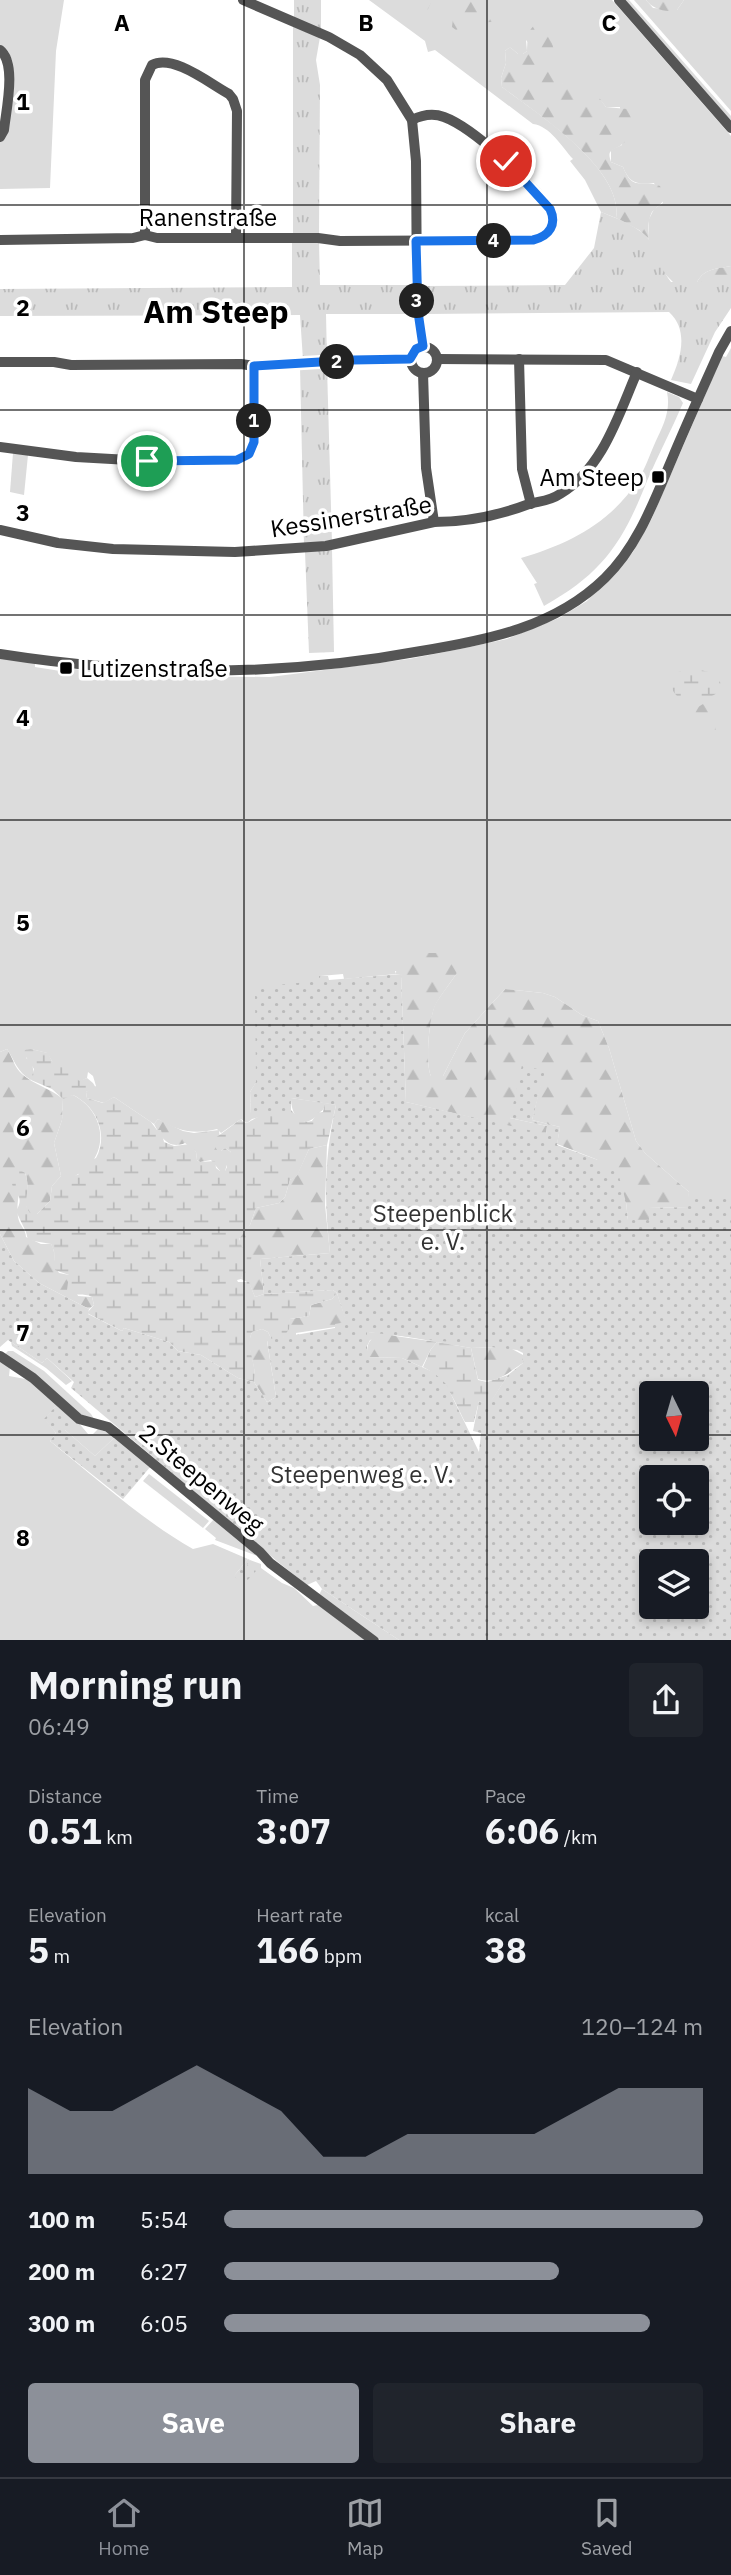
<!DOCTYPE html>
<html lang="en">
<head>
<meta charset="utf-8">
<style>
  :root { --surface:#171b24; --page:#20242c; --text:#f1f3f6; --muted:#9ea1a6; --line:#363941; --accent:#8c9099 }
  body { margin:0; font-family:"IBM Plex Sans",sans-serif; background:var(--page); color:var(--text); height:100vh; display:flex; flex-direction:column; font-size:26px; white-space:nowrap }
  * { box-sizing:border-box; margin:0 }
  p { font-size:23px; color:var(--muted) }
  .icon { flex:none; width:38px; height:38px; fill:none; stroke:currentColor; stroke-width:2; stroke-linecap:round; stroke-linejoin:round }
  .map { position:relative; height:1640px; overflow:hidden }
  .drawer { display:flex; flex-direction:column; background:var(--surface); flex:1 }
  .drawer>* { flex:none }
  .needle { width:46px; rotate:175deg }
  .controls { position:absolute; left:639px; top:1381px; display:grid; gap:14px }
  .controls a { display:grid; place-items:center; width:70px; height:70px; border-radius:7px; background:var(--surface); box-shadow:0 4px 10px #0003; font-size:35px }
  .pin { position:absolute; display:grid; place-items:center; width:60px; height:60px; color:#fff; margin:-30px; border:4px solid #fff; border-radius:50%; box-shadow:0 2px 7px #0007 }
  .km { position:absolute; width:35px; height:35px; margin:-18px; border-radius:50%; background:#222; color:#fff; font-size:19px; line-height:35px; text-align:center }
  .round { display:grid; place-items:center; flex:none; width:74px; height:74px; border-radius:7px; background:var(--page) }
  .summary { display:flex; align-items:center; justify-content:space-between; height:119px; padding:0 28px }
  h1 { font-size:38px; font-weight:700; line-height:52px }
  .metrics { display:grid; grid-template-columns:repeat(3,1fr); gap:10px; height:119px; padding:7px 28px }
  .metrics div { display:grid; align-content:center }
  .metrics b { font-size:35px; font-weight:700 }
  .metrics small { font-size:19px; font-weight:400 }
  .metrics p { font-size:19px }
  .chart { height:196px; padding:14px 28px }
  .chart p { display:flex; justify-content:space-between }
  .chart svg { width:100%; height:126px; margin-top:7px; fill:var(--accent); opacity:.7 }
  .primary-button { display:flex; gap:14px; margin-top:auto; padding:14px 28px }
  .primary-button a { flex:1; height:80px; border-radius:7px; background:var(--accent); color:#fff; font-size:28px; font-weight:700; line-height:80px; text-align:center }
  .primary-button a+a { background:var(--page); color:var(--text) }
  ul { padding:0 28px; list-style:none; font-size:23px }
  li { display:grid; grid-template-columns:112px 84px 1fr; align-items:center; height:52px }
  li i { height:18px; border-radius:9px; background:var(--accent) }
  .tabs { display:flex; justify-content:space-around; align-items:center; height:98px; border-top:2px solid var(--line); background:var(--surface); font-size:19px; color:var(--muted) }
  .tabs a { display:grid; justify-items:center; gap:4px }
  .tabs .current { color:var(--accent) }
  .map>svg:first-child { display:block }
  .grass { fill:#dcdcdc }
  .forest { fill:url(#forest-firs) }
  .wetland { fill:url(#wetland-marsh) }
  .park { fill:url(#park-tufts) }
  .garden { fill:url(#garden-dots); fill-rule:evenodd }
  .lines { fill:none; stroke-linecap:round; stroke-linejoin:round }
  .minor { stroke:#555; stroke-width:10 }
  .route-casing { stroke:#fff; stroke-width:14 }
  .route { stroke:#1a73e8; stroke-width:9 }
  .grid { fill:none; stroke:#000; stroke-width:2; stroke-opacity:0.55 }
  .poi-dot { fill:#000; stroke:#fff; stroke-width:2.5 }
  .labels { text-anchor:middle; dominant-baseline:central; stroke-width:7; stroke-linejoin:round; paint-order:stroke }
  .street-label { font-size:24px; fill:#000; stroke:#fff }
  .poi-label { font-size:24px; fill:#000; stroke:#fff; text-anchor:end }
  .park-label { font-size:24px; fill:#333; stroke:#fff }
  .district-label { font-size:32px; font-weight:bold; fill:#000; stroke:#fff }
  .grid-label { font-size:23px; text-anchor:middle; font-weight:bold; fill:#000; stroke:#fff; stroke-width:7; stroke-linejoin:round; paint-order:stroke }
</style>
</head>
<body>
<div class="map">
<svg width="731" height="1641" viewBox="0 0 731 1641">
  <defs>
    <pattern id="forest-firs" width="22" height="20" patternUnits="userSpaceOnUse" patternTransform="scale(1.75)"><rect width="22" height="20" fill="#dcdcdc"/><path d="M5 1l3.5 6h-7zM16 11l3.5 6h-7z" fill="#bbb"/></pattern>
    <pattern id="wetland-marsh" width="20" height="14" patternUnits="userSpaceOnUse" patternTransform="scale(1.75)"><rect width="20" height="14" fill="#dcdcdc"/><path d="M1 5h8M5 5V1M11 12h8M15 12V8" fill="none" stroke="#bbb"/></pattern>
    <pattern id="park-tufts" width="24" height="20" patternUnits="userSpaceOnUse" patternTransform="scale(1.75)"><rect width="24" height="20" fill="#dcdcdc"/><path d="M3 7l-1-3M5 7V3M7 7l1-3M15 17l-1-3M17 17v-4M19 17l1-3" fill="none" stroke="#bbb"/></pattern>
    <pattern id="garden-dots" width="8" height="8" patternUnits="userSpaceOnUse" patternTransform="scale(1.75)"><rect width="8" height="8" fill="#dcdcdc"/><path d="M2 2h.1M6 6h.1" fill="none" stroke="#bbb" stroke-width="1.8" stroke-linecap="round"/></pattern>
  </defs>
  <rect width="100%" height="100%" fill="#fff"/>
  <g class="grass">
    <path d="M0,0H64L56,51L50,188L0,189V141L13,63L8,51L0,46Z"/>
    <path d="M369,0H612L731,136V266C716,269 705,268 697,282L674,283L662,271L648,238L649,219L654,209L663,203L654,183C636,184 630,184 623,167L611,162V150L622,145L620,107H606C587,82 585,98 565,87L526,40L527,51L523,54H518L510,47L505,51L506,63L501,78L502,87C537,113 624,169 616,218L601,212L585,180L570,161L573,159C562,147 550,126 533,124L435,50L428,52L425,41Z"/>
    <path d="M624,0H629L731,116V121Z"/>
    <path d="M634,0H646L653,8L677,10L684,0H731V111Z"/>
    <path d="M731,348V1197H688L689,1192L645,1153L636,1141L609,1048L598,1021L582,1015L555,997L543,993L505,989L465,1033L443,1076H431C425,1063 429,1019 435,1005C441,994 450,984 457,973L395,971L396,974L344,979L343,974L320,976V981L250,1092L251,1114H263V1116L252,1119L247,1123L241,1119L221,1133L217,1129C194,1135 178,1131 158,1119L154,1124L114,1097L104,1103L87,1098L86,1092L96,1086L93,1076L88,1072L87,1078L79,1082L52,1061L47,1053L31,1049L26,1058L32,1062L34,1076L31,1080C17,1072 15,1061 7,1049L0,1052V658L35,663V667L73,673L74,669L154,676L270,677L409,659L465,648L507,639L559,618L587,601L633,552L652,518L722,356L726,357Z"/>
    <path d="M667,392L679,397L683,403C672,429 658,455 647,481C623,542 603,573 544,606L534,584L537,583L521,558C569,544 613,522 639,478C646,467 650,454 655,443C663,426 671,411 667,392Z"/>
    <path d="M13,453L28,455L24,495L10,492Z"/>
    <path d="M73,1095C108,1113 111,1160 73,1177L61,1176L54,1143L62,1120L63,1099L67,1096Z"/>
    <path d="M291,1098L325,1103C324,1112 321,1110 316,1116C301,1131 291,1114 291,1098Z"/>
    <path d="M367,1332C411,1335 454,1342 498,1347L471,1348L397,1335L370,1340L367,1346Z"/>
    <path d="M11,1342L42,1363L47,1358L72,1381L66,1385L46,1368L12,1346Z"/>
    <path d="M8,1351H13L44,1371L91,1414L94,1419L91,1422L4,1355Z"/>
    <path d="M0,1358L10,1367L9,1376L31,1380L78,1422L88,1434H93L98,1429L116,1436L95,1456L65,1430L55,1407L45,1419L56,1433L50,1441C96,1478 142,1520 193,1549L213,1544L248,1559L234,1576L250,1560L261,1564V1568L282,1583L294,1588L313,1606L318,1605L368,1640H0Z"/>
    <path d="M149,1474L209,1521L203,1528L143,1481Z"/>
    <path d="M215,1518L257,1556L215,1540L216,1538L205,1529Z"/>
    <path d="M322,1589L399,1640H380L319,1595Z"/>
  </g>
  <g class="forest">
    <path d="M432,0L428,9L423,12L407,7L403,1Z"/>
    <path d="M455,0H501L500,14L491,22L476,23L456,30L452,27Z"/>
    <path d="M646,0H684L677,10C665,13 653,9 646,0Z"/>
    <path d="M538,22H543L548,25L561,81C570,95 582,85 594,93C599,96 602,102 606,107L627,109C635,122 635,136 621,145C621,146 612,150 611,151C608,154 610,158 611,162L623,167C634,193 640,178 660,186L665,197C662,205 657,206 652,212C648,220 648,229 648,238L639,230L616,218C624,169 537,114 502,87L501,78L506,63L505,51L510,47L518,54H523L527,51C528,38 526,31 538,22Z"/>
    <path d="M731,266V282H697C705,268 716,269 731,266Z"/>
    <path d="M703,704L712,710L716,731L680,718Z"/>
    <path d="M422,953H440L453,958L457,973C450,984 441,994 435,1006C429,1019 425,1063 431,1076H443L465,1033L505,989L543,993L555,997L582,1015L598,1021L609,1048L636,1141L645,1153L689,1192L688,1207L649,1208V1220H628L626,1202L598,1168V1160L557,1144L560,1127L532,1120L544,1071L510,1118L547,1126L546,1135L406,1102L401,974H396C396,962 411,956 422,953Z"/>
    <path d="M7,1049C13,1058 14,1067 22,1074C34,1085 50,1088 63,1099L62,1120L54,1143L61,1176L52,1186L50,1201L37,1214H30C20,1203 32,1190 25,1173C20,1186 16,1202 18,1217C19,1225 26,1229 26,1237L41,1244H51C57,1253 52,1262 59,1273L69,1275L78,1296L92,1297L94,1305L89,1309L39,1283L14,1261L0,1234V1052Z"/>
    <path d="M158,1119L183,1131L194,1133L219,1130L221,1151L225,1148L231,1152L225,1171H220L211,1160L200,1162L197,1160L196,1152L185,1143C168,1150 161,1137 154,1124Z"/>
    <path d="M327,1145L325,1205L330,1253L260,1259L264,1294L255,1297L249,1283L241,1279L250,1247H242L239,1243L240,1234L250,1225L256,1208L279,1203L285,1197L290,1180L297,1175L309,1149Z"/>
    <path d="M337,1293L347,1323L335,1327L296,1333V1336L283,1338L290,1319L309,1316L311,1305L332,1299Z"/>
    <path d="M262,1329L268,1332L272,1340L267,1341L276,1397L267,1402L254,1382C258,1365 244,1349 252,1332Z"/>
    <path d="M381,1334L437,1342L431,1349L422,1367L402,1358L367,1357C367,1344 368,1339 381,1334Z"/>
    <path d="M498,1347L512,1349L523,1355V1363C509,1372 496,1385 478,1379L471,1348Z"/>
  </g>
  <g class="wetland">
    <path d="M686,670C701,669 723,671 721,691L710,697L677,696C669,688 670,680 678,672Z"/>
    <path d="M31,1049L48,1053L52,1061L65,1063L79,1081L87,1078L93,1083L96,1088L86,1092L87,1098L103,1103L114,1097L151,1122L157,1130H161L164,1142L174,1146L190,1144L196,1152L197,1160L200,1162L215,1161L216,1168L220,1171H225L227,1167L226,1158L231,1152L225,1148L221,1151L217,1150L213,1143L214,1139L241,1119L243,1122L247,1123L263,1114H290L291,1110C299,1118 301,1124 312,1121L317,1113L323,1112L325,1103L336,1105L327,1145L309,1149L297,1176L290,1180L285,1197L279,1203L256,1208L250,1225L239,1239L242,1247H250L252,1252L250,1268L243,1274L241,1279L237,1280L238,1282H249L255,1297L264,1294L333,1290L337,1293L332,1299L311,1305L309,1316L290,1319L289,1329L283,1338L272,1340L268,1332L262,1329L252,1332C245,1349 258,1365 254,1382L238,1378L201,1355L178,1351L169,1342L124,1328L122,1331L87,1313L94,1305L92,1297C83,1292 76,1298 67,1290L69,1275L55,1270L54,1251L51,1244L28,1240L26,1232L16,1211C25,1196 15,1195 12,1184L16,1180V1172L20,1170L25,1173C32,1190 21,1203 30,1213L37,1214L50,1201L52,1186L61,1176L78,1175L86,1162L96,1158C109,1134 96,1106 73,1095L63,1099L52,1089L31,1080L34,1069L24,1054L25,1050Z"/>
    <path d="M437,1342L471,1348L478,1380L487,1382L508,1375L489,1405L479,1401L474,1422H465C454,1400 446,1378 423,1367L431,1349Z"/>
  </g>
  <g class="park">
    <path d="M294,0H321V30L294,18Z"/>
    <path d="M293,26L320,37L316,60L320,85L319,234L293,235Z"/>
    <path d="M601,212C618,219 645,228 653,246C658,260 662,270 671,282H731V308L715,332L691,384L671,380C681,358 689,330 669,312L426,314L424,286L565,285L594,248Z"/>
    <path d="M319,241L320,285H409L411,314H326L327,360H303L300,315L0,316V289L292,287V242Z"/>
    <path d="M300,367H327L332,542L304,545Z"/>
    <path d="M332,549L334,652L309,653L305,552Z"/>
  </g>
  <g class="garden">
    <path d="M401,974L406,1102L546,1134L547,1126L510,1118L522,1065L545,1071L532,1120L560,1127L557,1145L598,1160L599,1168L617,1169L626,1202L628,1220H649V1208L688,1207V1197H731V1640H399L322,1589L316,1581L307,1585L278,1562L71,1388L74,1382L47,1358L42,1363L8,1340L0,1347V1234L14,1261L39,1283L89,1309L88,1314L122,1331L124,1328L169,1342L178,1351L201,1355L238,1378L254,1382L267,1402L276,1397L267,1340L335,1328V1324L346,1322L337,1293L333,1290L264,1294L260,1259L330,1253C324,1197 324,1160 336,1105L291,1098V1114H251L250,1092L256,1082L255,987L319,981V976H328L329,980ZM367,1332L517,1350L523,1353V1363L508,1375L489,1404L479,1401L473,1431L481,1433L479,1452L446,1384L433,1372L402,1358L367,1357ZM651,1393H696V1438H651ZM651,1477H696V1522H651ZM651,1561H696V1606H651Z"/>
    <path d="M55,1407L72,1423L65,1430L95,1456L116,1436L151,1466L123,1499L50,1441L56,1433L44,1419Z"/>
    <path d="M248,1559L250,1560L247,1565L256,1571L244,1584L234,1576Z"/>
  </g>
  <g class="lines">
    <g class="minor">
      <path d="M243,0L329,37L360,55L387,80L412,120L416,161L417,300L423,346"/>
      <path d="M619,0L731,128"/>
      <path d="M0,50C17,63 6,110 4,130L0,137"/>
      <path d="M145,235V80L152,65C173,54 209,83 229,94L233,99L237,111L236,236"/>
      <path d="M0,240L133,238L145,235L157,238H318L340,241L533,240C550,236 557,225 550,209C531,182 474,128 444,117C433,113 422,115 412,120"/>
      <circle cx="424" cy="360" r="13"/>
      <path d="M437,359L606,360L698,399"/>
      <path d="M519,359L522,469L531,504"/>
      <path d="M0,362H54L71,365L241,364L254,366L353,360L410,359"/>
      <path d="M423,373L426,468L434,522"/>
      <path d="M0,447L76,457L147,461L242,459L251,451L254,442V366"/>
      <path d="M0,530L58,543L113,549L235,552L326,546L434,522C465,522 500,515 529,504C540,501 550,501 560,494C603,468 618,416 637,372"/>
      <path d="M0,654C140,676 282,677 421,651C488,640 555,627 605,578C638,546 654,501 672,459C687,423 703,388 719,352L731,331"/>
      <path d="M0,1356L33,1378L79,1419L108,1427L117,1434L260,1552L270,1563L374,1641"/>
    </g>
  </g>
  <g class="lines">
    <g class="route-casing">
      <path id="route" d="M147,461L237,460L249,454L254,442V366L353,360L410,359L416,349L423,346L418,312L416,241L533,240C550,236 557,224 550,209L506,161"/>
    </g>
    <use href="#route" class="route"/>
  </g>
  <path class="grid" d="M244,0V1641M487,0V1641M0,205H731M0,410H731M0,615H731M0,820H731M0,1025H731M0,1230H731M0,1435H651M696,1435H731"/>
  <g class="poi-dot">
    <rect x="651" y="470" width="14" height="14" rx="3.5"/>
    <rect x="59" y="661" width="14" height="14" rx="3.5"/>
  </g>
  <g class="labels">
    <g class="street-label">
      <text x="208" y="217">Ranenstraße</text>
      <text transform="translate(351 516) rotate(-9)">Kessinerstraße</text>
      <text transform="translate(202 1478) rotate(40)">2.Steepenweg</text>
    </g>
    <g class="poi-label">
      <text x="644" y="477">Am Steep</text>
      <text x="80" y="668" text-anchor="start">Lutizenstraße</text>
    </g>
    <g class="park-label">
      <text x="443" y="1213">Steepenblick<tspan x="443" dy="28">e. V.</tspan></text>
      <text x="362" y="1474">Steepenweg e. V.</text>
    </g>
    <g class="district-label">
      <text x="216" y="311">Am Steep</text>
    </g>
  </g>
  <g class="grid-label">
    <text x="122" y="31">A</text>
    <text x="366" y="31">B</text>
    <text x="609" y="31">C</text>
    <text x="23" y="110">1</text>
    <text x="23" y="316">2</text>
    <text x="23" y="521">3</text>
    <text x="23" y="726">4</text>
    <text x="23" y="931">5</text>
    <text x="23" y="1136">6</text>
    <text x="23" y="1341">7</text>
    <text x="23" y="1546">8</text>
  </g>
</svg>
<div class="controls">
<a><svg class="needle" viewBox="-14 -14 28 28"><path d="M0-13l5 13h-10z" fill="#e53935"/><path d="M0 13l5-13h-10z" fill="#9ea1a6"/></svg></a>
<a><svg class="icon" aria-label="locate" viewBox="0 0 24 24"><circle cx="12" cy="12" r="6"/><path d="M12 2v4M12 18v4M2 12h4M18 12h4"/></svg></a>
<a><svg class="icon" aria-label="layers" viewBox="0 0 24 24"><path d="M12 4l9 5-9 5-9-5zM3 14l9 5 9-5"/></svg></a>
</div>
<div class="pin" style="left:147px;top:461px;background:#1e9e55"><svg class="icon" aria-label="arrive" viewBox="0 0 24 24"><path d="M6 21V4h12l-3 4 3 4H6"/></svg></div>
<div class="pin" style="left:506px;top:161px;background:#d93025"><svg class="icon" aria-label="check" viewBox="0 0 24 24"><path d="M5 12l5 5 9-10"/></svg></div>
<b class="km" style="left:254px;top:421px">1</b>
<b class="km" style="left:337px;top:362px">2</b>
<b class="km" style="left:417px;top:301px">3</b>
<b class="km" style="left:494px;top:241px">4</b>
</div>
<section class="drawer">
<div class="summary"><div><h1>Morning run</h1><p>06:49</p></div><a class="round"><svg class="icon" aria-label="share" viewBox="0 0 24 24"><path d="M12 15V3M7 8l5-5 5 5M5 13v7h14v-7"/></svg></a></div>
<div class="metrics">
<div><p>Distance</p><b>0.51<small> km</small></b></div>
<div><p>Time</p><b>3:07</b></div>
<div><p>Pace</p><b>6:06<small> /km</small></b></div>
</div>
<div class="metrics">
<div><p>Elevation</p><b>5<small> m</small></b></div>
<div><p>Heart rate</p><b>166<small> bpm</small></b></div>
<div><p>kcal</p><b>38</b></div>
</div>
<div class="chart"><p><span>Elevation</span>120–124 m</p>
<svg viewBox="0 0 160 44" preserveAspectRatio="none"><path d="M0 44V14L10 22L20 22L30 14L40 6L50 14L60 22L70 38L80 38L90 30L100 30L110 30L120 30L130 22L140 14L150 14L160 14V44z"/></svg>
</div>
<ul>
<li><b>100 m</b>5:54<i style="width:100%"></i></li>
<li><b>200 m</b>6:27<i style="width:70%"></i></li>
<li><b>300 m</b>6:05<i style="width:89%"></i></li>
</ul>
<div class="primary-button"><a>Save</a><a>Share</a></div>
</section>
<nav class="tabs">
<a class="current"><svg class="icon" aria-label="home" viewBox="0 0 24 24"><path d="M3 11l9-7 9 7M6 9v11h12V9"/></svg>Home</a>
<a><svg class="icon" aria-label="map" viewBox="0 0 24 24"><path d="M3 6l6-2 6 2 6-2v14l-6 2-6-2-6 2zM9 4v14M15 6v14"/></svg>Map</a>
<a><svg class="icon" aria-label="saved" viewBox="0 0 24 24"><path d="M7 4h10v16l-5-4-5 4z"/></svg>Saved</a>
</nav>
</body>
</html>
